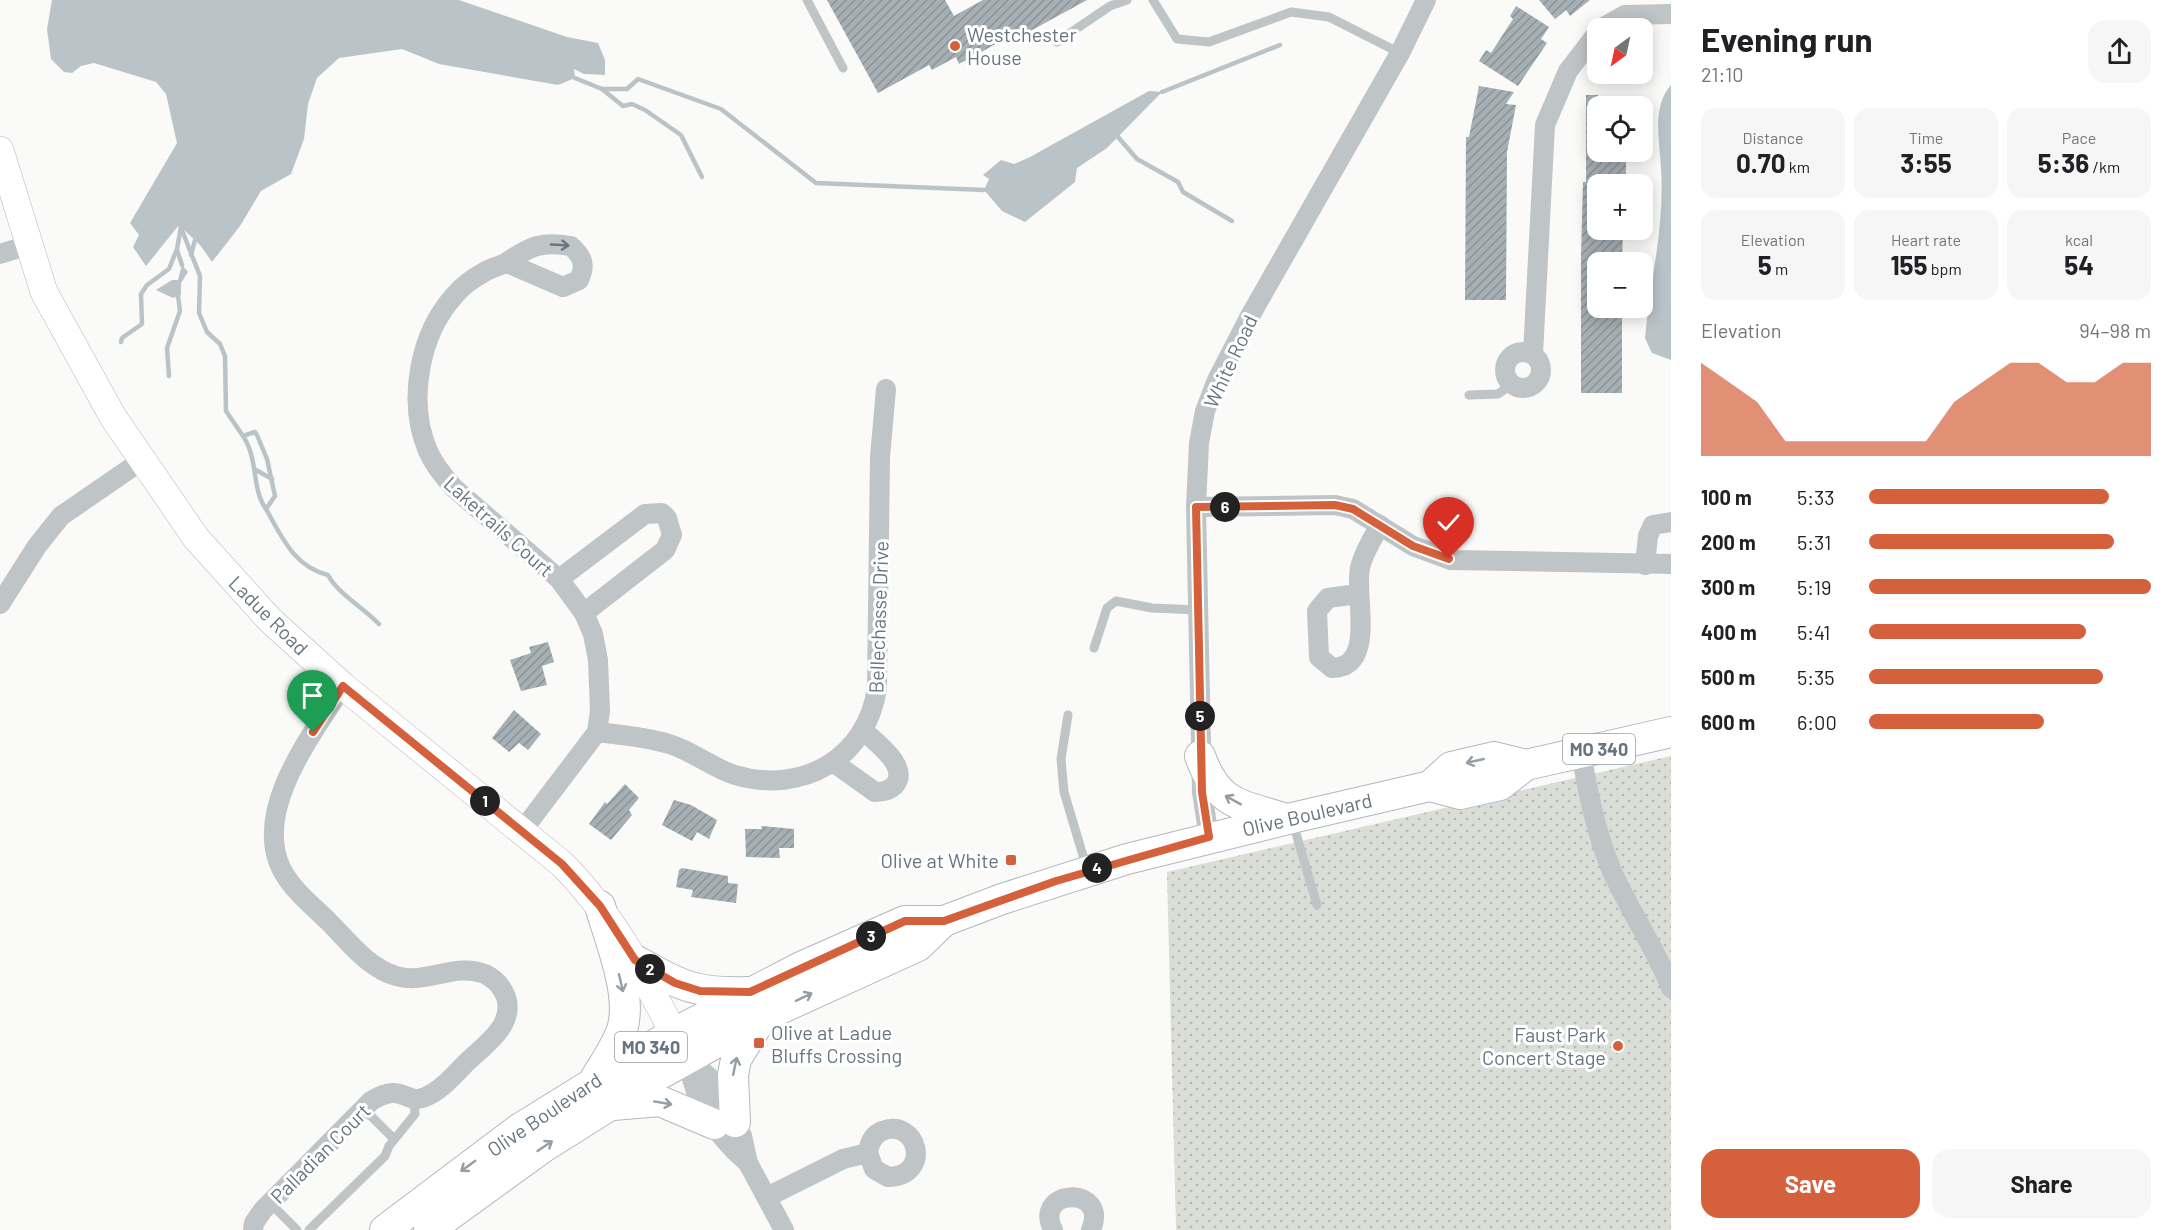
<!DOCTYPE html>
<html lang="en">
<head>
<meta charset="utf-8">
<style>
  :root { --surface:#fff; --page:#f6f6f6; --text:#202124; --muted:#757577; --accent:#d5613c }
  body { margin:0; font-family:Barlow,sans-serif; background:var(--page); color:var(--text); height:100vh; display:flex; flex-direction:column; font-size:22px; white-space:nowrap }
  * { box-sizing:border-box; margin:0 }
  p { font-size:20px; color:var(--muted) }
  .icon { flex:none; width:33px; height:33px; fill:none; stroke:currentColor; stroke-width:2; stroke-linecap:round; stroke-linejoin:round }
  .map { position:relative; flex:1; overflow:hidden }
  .side { display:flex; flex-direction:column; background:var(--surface); width:510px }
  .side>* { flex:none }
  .needle { width:39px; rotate:213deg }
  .controls { position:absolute; left:1587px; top:18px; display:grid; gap:12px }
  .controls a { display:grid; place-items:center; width:66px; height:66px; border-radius:12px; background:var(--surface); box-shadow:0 3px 15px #0003; font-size:30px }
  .pin { position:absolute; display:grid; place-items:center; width:51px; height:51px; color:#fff; margin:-62px -26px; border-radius:50% 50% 50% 0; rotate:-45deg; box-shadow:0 0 6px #0007 }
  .pin .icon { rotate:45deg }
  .km { position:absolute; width:30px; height:30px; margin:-15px; border-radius:50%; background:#222; color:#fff; font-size:16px; line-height:30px; text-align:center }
  .round { display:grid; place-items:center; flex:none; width:63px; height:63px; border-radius:18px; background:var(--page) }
  .headline { display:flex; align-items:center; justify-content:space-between; height:102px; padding:0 30px }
  h1 { font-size:33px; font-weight:700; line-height:45px }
  .stats { display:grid; grid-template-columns:repeat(3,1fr); gap:9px; height:102px; padding:6px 30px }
  .stats div { display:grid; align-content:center; border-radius:15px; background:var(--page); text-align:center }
  .stats b { font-size:26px; font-weight:700 }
  .stats small { font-size:16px; font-weight:400 }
  .stats p { font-size:16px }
  .chart { height:168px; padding:12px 30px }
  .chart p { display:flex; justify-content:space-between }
  .chart svg { width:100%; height:108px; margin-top:6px; fill:var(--accent); opacity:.7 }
  .cta { display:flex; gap:12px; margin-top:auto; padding:12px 30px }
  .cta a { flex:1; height:69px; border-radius:18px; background:var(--accent); color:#fff; font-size:24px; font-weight:700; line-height:69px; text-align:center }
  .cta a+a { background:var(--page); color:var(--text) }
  ul { padding:0 30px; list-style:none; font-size:20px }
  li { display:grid; grid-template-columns:96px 72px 1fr; align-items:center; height:45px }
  li i { height:15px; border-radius:8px; background:var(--accent) }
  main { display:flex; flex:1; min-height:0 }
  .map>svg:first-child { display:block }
  .park { fill:url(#park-dots) }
  .water { fill:#bac4c8 }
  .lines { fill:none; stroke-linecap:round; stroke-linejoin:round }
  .stream { stroke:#bac4c8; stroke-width:4.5 }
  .building { fill:url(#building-hatch) }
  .secondary-casing { stroke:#b4b9be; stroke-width:28 }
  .primary-casing { stroke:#b3b8bc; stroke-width:32 }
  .lane { stroke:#bfc4c7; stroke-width:9 }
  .street { stroke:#bfc4c7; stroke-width:20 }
  .secondary { stroke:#fff; stroke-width:27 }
  .primary { stroke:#fff; stroke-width:30 }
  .oneway { stroke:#667580 }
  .oneway2 { stroke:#949ea6 }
  .route-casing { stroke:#fff; stroke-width:12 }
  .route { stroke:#d5613c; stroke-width:8 }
  .poi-dot { fill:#d5613c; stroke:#fff; stroke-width:2 }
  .labels { text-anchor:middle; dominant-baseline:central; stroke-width:6; stroke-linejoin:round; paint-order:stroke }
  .shield { fill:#fff; stroke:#949ea6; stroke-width:1.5 }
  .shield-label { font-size:18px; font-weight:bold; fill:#667580 }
  .poi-label { font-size:20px; fill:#667580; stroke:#fff; text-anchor:start }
  .street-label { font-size:20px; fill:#667580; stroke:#fff }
</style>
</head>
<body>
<main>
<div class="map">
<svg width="1671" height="1230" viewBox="0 0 1671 1230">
  <defs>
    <pattern id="park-dots" width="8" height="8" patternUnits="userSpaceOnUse" patternTransform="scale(1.5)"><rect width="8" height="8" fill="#daded7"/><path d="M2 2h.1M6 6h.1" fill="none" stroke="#b5b9b4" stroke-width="1.8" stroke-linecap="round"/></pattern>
    <pattern id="building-hatch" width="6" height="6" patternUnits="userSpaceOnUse" patternTransform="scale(1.5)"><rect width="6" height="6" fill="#a6afb4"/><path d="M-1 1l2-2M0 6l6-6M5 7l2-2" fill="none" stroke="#8b9398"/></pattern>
  </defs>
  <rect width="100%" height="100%" fill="#fafaf8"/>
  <path class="park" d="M1671,756V1230H1176L1167,872Z"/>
  <g class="water">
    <path d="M52,0H459L567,37L598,43L605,60V75L584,74L574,69L575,78L558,85L439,64L402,49L339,58L317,78L308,104L304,139L291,174L261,191L240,226L212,262L200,245L179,225L146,266L133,247L139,235L130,223L177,143L166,94L156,82L94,63L81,66L72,73L64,72L51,59L47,29Z"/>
    <path d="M1671,85V360L1652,353L1645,338C1650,282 1665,225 1661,169C1660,141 1651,108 1671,85Z"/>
    <path d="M1149,91L1162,92L1107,148L1077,168L1075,182L1025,222L1002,211L984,190L989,179L983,175L1001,160L1014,164L1030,157Z"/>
    <path d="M182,265L188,272L181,283V295L173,298L156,290L172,280H178Z"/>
  </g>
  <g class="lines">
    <g class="stream">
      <path d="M575,78L602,89H627L638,79L721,109L816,183L984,190"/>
      <path d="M602,89L623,106L632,104L645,110L681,135L702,177"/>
      <path d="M1162,92L1280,45"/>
      <path d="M1118,137L1137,159L1178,182L1183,192L1232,221"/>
      <path d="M180,225L200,276L199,313L207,332L220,344L225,356L226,411L243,436L255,432L257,435L267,459L275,496L266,509C282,537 294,567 328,575C338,594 363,607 379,624"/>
      <path d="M177,250L182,265"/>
      <path d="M191,255L195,240"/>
      <path d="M121,342L122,338L142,324L141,294L147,285L169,269L177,249L181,227"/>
      <path d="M169,376L167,348L180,311L178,296"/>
      <path d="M243,436C259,460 251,488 266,509"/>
      <path d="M256,470L272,479"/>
    </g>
  </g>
  <g class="building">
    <path d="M827,0H945L954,16L983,0H1087L1023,35L1020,31L959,64L956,57L932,70L929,65L878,93Z"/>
    <path d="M1539,0H1590L1570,16L1566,10L1555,19Z"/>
    <path d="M1516,6L1549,27L1541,39L1547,43L1518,86L1479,61L1486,50L1491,53L1513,19L1510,16Z"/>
    <path d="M1479,86L1514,92L1506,104L1516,105L1507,152L1506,300H1465L1466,137H1469Z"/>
    <path d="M1586,95H1598V152H1626V176H1623V184H1598V230H1623L1622,262H1598V308H1622V393H1581V255L1583,182H1586Z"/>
    <path d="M548,642L554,662L542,666L547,685L521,691L510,660L531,653L529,647Z"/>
    <path d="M514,710L541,734L528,750L519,743L509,752L492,738Z"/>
    <path d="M625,784L639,798L629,810L632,815L611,840L589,824L605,802L607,804Z"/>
    <path d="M674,800L691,805L717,820L709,839L697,832L692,841L662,825Z"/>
    <path d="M761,826L794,829V848H779L780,858L746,857L745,829H762Z"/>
    <path d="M682,868L728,876V883L738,884L736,903L691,897L693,890L676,887L679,870Z"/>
  </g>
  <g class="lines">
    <g class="secondary-casing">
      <path id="secondary" d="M0,150L44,292L113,417L196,538L270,620L343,686L562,864C616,918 648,984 683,1051"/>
    </g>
    <g class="primary-casing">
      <g id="primary">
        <path d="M1200,756C1218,806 1240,804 1286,819"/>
        <path d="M1430,786L1451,767L1494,757L1526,765"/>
        <path d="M635,960C680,985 694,994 747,992"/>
        <path d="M595,1079C604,1064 616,1047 622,1030C633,995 610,941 600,906"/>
        <path d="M613,1105L660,1101L714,1124"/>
        <path d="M735,1122L733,1075L736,1059L761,1019"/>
        <path d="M385,1230L519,1129L674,1033L799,968L905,921H944L1002,899L1127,859L1292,818L1430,786L1460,794L1500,785L1526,765L1671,732"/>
        <path d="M429,1230L542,1148L653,1078L762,1017L918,946L944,921"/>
      </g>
    </g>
    <g class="lane">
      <path d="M807,0L843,68"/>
      <path d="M1153,0L1177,39L1209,42L1291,12L1329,17L1400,53"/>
      <path d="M1057,42L1110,6L1127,0"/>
      <path d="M1469,395L1498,394L1512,384"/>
      <path d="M1094,648L1107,608L1116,601L1152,608L1199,610"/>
      <path d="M1068,715L1061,759L1064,792L1087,869"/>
      <path d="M1293,823L1317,905"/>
      <path d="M363,1108L394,1139"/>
      <path d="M270,1203L297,1230"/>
      <path d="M309,1230L385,1156L389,1146L415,1114L414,1100"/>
    </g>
    <g class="street">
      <path d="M1602,28L1625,15L1671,14"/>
      <path d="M0,254L29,245"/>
      <path d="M507,263L563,287L579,280C586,265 583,257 571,246C541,241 531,246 507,262C501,266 493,267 486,271C475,277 462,286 454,296C419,335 407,402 428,451C434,465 444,477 454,488L559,579L584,613L593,634L598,660L600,711L597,732L522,831"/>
      <circle cx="1523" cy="370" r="18"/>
      <path d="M1533,354L1545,125L1568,71L1598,32"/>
      <path d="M1196,507L1335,505L1353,509L1413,546L1451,560L1671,564"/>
      <path d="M1645,565L1648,536L1653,525L1671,522"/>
      <path d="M559,579L645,514L662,513L667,518L672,535L665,550L584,613"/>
      <path d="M1358,594L1328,598L1317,611L1319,657L1332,668C1377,667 1354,597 1360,568C1363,553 1373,538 1380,525"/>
      <path d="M0,604L37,546L61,516L141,461"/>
      <path d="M597,732C621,735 646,737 669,744C693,751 712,768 735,775C802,795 867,758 877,688L880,457L886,389"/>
      <path d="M1581,753C1588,792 1596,833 1611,869C1629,910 1655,947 1671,988"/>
      <path d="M833,762L875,792C882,792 889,791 894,786C911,767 876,743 864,731"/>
      <path d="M1209,838L1202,792L1196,507L1199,443L1205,411L1217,380L1250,316L1400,53L1426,0"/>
      <path d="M748,1163C714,1134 695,1102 687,1058L709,1077L742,1136L748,1163L784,1230"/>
      <path d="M767,1197L843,1159L868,1153C869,1144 873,1135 882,1131C918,1117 933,1176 888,1177L874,1169L868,1153"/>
      <path d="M253,1230L254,1223L263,1210L371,1101C403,1081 406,1106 425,1097C441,1091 455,1074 467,1062C485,1045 515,1025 506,997C502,986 495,979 485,974C455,962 426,985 396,976C368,968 348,941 329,922C313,906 291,889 281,868C253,809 313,733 343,686"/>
      <path d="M1053,1230C1032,1188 1110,1185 1091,1230"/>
    </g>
    <use href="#secondary" class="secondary"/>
    <use href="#primary" class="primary"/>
  </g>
  <defs><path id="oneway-shaft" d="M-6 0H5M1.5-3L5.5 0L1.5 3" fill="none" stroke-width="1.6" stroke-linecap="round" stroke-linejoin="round" transform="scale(1.5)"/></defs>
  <use class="oneway" href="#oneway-shaft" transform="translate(560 245) rotate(3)"/>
  <g class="oneway2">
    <use href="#oneway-shaft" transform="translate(1475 761) rotate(167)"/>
    <use href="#oneway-shaft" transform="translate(1233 800) rotate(-151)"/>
    <use href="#oneway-shaft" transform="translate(621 983) rotate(77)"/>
    <use href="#oneway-shaft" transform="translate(804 997) rotate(-26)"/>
    <use href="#oneway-shaft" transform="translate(735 1066) rotate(-78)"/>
    <use href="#oneway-shaft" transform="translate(663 1103) rotate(10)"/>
    <use href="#oneway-shaft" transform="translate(545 1146) rotate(-34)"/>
    <use href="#oneway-shaft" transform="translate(468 1166) rotate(144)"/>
  </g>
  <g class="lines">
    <g class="route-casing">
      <path id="route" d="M313,732L343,686L562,864L600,906L635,960L675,983L700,991L750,992L905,921H944L1056,881L1209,837L1202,792L1196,507L1335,505L1353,509L1413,546L1449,559"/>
    </g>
    <use href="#route" class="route"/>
  </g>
  <g class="poi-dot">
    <circle cx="955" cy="46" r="6"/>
    <rect x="1005" y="854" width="12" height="12" rx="3"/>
    <rect x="753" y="1037" width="12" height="12" rx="3"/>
    <circle cx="1618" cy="1046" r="6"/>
  </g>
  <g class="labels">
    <g class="shield">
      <rect x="1563" y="734" width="72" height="30" rx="4.5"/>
      <rect x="615" y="1032" width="72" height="30" rx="4.5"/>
    </g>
    <g class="shield-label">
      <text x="1599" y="749">MO 340</text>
      <text x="651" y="1047">MO 340</text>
    </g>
    <g class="poi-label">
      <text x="967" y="34">Westchester<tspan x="967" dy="23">House</tspan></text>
      <text x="999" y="860" text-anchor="end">Olive at White</text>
      <text x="771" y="1032">Olive at Ladue<tspan x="771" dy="23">Bluffs Crossing</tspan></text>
      <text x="1606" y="1034" text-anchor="end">Faust Park<tspan x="1606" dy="23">Concert Stage</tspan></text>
    </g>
    <g class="street-label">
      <text transform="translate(1230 361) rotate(-65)">White Road</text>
      <text transform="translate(499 526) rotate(42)">Laketrails Court</text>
      <text transform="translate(269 615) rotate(45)">Ladue Road</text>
      <text transform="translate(878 617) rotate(-88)">Bellechasse Drive</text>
      <text transform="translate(1307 814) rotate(-13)">Olive Boulevard</text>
      <text transform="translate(544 1114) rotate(-34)">Olive Boulevard</text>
      <text transform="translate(320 1153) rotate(-45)">Palladian Court</text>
    </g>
  </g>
</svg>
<div class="controls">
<a><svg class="needle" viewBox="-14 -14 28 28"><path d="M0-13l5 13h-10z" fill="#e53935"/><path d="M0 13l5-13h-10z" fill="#757577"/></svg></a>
<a><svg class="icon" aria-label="locate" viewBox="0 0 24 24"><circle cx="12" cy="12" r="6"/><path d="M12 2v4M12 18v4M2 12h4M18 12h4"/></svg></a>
<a>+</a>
<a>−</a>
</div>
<div class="pin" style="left:313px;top:732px;background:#1e9e55"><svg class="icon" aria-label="arrive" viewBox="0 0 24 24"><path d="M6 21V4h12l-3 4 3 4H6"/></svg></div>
<div class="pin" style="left:1449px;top:559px;background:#d93025"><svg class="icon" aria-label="check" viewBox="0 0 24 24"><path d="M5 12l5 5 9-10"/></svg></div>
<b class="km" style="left:485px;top:801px">1</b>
<b class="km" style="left:650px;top:969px">2</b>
<b class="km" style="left:871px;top:936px">3</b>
<b class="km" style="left:1097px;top:868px">4</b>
<b class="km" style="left:1200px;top:716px">5</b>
<b class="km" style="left:1225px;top:507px">6</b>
</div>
<section class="side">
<div class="headline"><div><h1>Evening run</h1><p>21:10</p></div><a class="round"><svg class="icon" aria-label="share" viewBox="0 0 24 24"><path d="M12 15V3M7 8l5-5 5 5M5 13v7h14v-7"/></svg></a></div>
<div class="stats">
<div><p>Distance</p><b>0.70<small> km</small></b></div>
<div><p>Time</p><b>3:55</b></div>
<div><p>Pace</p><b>5:36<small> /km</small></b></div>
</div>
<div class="stats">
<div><p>Elevation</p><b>5<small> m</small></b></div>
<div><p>Heart rate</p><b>155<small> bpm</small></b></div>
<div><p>kcal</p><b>54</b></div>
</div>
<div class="chart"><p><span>Elevation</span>94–98 m</p>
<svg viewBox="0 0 160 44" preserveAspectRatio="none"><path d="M0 44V6L10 14L20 22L30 38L40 38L50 38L60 38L70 38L80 38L90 22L100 14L110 6L120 6L130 14L140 14L150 6L160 6V44z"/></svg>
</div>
<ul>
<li><b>100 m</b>5:33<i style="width:85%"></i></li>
<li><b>200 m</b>5:31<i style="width:87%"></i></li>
<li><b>300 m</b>5:19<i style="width:100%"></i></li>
<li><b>400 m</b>5:41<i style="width:77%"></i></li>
<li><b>500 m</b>5:35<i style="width:83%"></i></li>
<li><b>600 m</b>6:00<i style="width:62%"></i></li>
</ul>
<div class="cta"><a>Save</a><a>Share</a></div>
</section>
</main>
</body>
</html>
